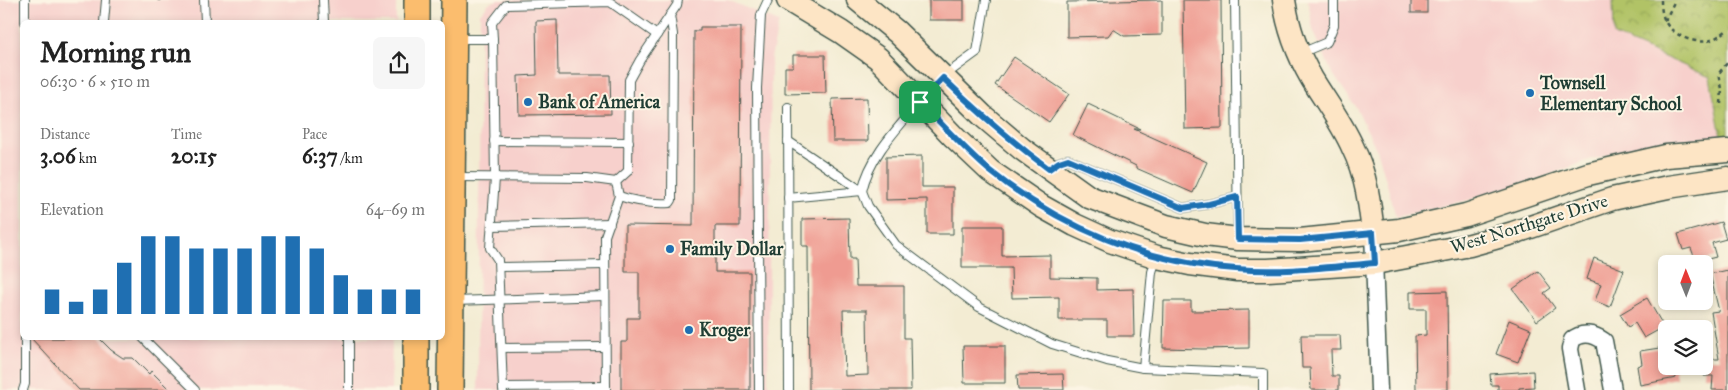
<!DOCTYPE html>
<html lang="en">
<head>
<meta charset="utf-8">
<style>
  :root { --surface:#fff; --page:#f6f6f6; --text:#222; --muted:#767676; --accent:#1f6fb2 }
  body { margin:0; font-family:"IM FELL Great Primer",serif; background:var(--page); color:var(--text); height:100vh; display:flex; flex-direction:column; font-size:19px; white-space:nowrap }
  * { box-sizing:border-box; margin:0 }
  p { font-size:16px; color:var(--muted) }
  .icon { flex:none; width:28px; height:28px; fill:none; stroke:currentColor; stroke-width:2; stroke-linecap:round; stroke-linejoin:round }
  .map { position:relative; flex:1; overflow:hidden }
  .drawer { position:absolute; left:20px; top:20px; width:425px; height:320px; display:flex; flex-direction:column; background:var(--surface); border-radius:8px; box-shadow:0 2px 8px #0003 }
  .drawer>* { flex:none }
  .needle { width:32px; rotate:359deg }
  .fabs { position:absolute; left:1658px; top:255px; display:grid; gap:10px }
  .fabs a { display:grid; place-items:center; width:55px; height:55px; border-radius:8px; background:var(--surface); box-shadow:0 2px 8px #0003; font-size:25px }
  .pin { position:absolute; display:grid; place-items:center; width:42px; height:42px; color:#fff; margin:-21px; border-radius:10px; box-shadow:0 2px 8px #0006 }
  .round { display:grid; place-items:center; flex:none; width:52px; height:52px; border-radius:8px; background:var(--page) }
  .headline { display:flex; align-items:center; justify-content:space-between; height:85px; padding:0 20px }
  h1 { font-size:28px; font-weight:700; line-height:38px }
  .stats { display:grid; grid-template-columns:repeat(3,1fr); gap:8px; height:85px; padding:5px 20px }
  .stats div { display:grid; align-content:center }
  .stats b { font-size:21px; font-weight:700 }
  .stats small { font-size:14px; font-weight:400 }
  .stats p { font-size:14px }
  .chart { height:140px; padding:10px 20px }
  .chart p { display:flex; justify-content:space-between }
  .chart svg { width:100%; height:90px; margin-top:5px; stroke:var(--accent); stroke-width:6 }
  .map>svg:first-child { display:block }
  .built { fill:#f7d0cc }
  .park { fill:url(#park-crowns); stroke:#68804d }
  .building { fill:#ef9b91; fill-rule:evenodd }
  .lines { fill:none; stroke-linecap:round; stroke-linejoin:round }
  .lane-casing { stroke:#3f574c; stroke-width:10 }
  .street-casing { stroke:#3f574c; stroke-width:19 }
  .secondary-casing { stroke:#3f574c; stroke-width:25 }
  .primary-casing { stroke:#3f574c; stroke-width:28 }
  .path { stroke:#3f574c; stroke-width:2.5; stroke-dasharray:4 4; stroke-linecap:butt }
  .lane { stroke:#fff; stroke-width:8 }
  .street { stroke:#fff; stroke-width:16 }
  .secondary { stroke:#fde5c5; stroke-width:22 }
  .primary { stroke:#fbbd6e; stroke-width:25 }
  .route-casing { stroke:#fff; stroke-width:10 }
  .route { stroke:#1f6fb2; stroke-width:6 }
  .poi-dot { fill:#1f6fb2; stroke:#fcf5e5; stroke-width:2 }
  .labels { text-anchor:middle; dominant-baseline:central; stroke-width:4; stroke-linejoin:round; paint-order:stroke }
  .poi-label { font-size:18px; font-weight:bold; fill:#1f3d34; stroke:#fcf5e5; text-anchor:start }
  .street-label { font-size:18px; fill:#1f3d34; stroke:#fcf5e5 }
</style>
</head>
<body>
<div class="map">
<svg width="1728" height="390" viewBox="0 0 1728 390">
  <defs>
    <pattern id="park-crowns" width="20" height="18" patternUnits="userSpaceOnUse" patternTransform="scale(1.25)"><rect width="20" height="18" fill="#b1c366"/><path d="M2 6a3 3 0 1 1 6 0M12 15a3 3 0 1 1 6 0" fill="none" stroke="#8fa055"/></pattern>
  </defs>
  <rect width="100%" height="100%" fill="#fcf5e5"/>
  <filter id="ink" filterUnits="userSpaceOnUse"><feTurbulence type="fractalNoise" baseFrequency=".02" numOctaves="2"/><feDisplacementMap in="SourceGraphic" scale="10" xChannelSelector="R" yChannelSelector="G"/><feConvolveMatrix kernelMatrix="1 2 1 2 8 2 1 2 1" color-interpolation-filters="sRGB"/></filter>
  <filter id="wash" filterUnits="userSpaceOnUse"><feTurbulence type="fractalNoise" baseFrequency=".0096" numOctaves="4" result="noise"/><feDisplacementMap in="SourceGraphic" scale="20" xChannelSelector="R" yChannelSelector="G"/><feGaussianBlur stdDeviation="1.12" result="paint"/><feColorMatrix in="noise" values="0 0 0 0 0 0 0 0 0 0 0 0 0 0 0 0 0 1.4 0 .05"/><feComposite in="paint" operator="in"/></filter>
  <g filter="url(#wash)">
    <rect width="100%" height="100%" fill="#f3ecd3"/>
    <g class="built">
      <path d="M0,0H396V22H22V338H392L391,390H3L1,315Z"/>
      <path d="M498,0H728L779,22L771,58L768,390H478L480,14L489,3Z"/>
      <path d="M1308,0H1613L1614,35L1710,77L1721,136L1648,144L1589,160L1536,180L1469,200L1396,217L1379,155L1357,109L1331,71L1313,30Z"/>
    </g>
    <path class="park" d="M1613,0H1728V136H1721L1710,77L1614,35Z"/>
    <g id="blocks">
      <g class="building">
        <rect x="929" y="0" width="35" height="20"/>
        <path d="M1162,0V35L1124,36L1113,29L1108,36L1067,37V2Z"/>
        <path d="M1183,0H1221L1222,128L1185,129Z"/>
        <rect x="1411" y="0" width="16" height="13"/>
        <path d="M557,20L558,75H610L611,114L519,115L518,76L537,75L536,21Z"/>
        <path d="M700,27H741L740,226H715V272H750V390H621V342H627V318H639V272H625V225L693,226L694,31H700Z"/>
        <path d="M793,55H825L826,93L785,94V67H793Z"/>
        <path d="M1014,57L1069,94L1049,122L995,85Z"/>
        <path d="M867,98L868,141H833L832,99Z"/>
        <path d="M1088,104L1140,129H1134L1207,162L1193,193L1136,168V166L1073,135Z"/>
        <path d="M922,156V187H953V234H927V199L886,200V157Z"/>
        <path d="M849,218L850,259H855L856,286H904V338H910L911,390H809L808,246H802V219ZM843,310H867L868,375L845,376Z"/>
        <path d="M1721,222L1726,239L1712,243L1716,257L1696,262L1691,248L1683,250L1678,234Z"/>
        <path d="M962,226H1002V256L1050,255V277L1097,278V290L1133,289L1134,336H1107V320H1059V297L1012,298L1011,268H962Z"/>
        <path d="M1594,258L1624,270L1610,307L1595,301L1601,284L1587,279Z"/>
        <path d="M1728,270V390H1712L1713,376H1704L1705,359H1719L1711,312L1719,311L1710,274Z"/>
        <path d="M1538,271L1551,288L1544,293L1555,308L1537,321L1513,289Z"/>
        <path d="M1447,291L1448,390H1416L1415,336L1426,335V309H1410V292Z"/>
        <path d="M1647,298L1664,327L1644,338L1635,323L1628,327L1620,314Z"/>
        <path d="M1164,301H1191V311L1249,310V348L1203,349L1163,348Z"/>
        <path d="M1509,320L1531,329L1518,362L1496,354Z"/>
        <path d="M1301,335H1340L1341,350H1331L1332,376H1339V390H1311L1310,368H1302Z"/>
        <path d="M31,338H99L111,350L123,358H133L149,374L151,371L170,390H79Z"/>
        <path d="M963,346H1005V383H964Z"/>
        <path d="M1666,347V366H1674L1676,378L1640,385L1637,366L1642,364L1640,351Z"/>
        <path d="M1533,371L1534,387L1519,388V390H1498V385H1491L1490,374Z"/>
        <path d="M1063,374L1064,390H1018L1017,375Z"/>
      </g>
    </g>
  </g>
  <g filter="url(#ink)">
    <use href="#blocks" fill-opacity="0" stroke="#3f574c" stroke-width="1"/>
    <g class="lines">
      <g class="lane-casing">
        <g id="lane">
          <path d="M204,0L205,22"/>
          <path d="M323,0L324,22"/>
          <path d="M1235,0L1238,238"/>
          <path d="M25,22V0"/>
          <path d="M104,22L106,0"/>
          <path d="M456,39H493L495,178L490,248L498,260L503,390"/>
          <path d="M493,39L492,23L506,5L610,2L657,35"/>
          <path d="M1301,53L1327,42L1334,25V0"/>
          <path d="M944,76L977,52L986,0"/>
          <path d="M788,107L789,390"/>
          <path d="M494,141L629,142"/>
          <path d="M788,141L862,191L868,206L896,245L979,307L1052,344L1107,361L1143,368L1263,373V390"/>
          <path d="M1051,168L1059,162L1068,159L1183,208L1209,204L1237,197"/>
          <path d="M456,177L587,178L616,182L619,196L605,236L606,390"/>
          <path d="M616,182L628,171L629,80L640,60L677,5L678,0"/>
          <path d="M862,191C870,156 896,130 919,103"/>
          <path d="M619,196C636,202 651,204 670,203L672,200L673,34L670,15"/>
          <path d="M788,198L862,191"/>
          <path d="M492,226L610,223"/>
          <path d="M499,267L605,265"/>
          <path d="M454,301L605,296"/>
          <path d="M143,338L195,390"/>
          <path d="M349,338V390"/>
          <path d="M502,348L605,347"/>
          <path d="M1143,368L1152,272L1156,259"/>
          <path d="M503,387L606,386"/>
          <path d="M23,390L25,384V338"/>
          <path d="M759,390L757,88L761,15L768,0"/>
        </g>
      </g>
      <g class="street-casing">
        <g id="street">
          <path d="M1373,233L1379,390"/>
          <path d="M1577,390L1570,349L1572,340C1582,331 1594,334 1604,341L1613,390"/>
        </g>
      </g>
      <g class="secondary-casing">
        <g id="secondary">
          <path d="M788,0L841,32L878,58L954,137L990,171L1041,206L1075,225L1110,241L1157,257L1190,264L1237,270H1268L1375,263L1470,245L1513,233L1612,199L1668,187L1728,178"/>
          <path d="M858,0L897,32L983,116L1022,149L1089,197L1166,226L1205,235L1238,239L1300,240L1399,230L1466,215L1588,174L1666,156L1728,151"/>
          <path d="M1284,0C1288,28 1298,55 1312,79C1326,102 1342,123 1353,148C1366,174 1370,205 1373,233"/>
        </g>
      </g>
      <g class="primary-casing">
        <g id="primary">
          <path d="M417,22V0"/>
          <path d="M416,390V338"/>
          <path d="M450,390L454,0"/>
        </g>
      </g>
      <g class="path">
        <path d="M1661,0C1661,8 1662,16 1666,23C1673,35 1694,44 1708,41C1715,39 1723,34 1728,29"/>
        <path d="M159,1V0"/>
        <path d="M1665,21L1675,0"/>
        <path d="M1721,104L1722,89L1719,73L1728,62"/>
      </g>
      <use href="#lane" class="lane"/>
      <use href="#street" class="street"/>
      <use href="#secondary" class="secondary"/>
      <use href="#primary" class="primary"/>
    </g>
  </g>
  <g class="lines" filter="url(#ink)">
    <g class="route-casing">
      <path id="route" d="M943,78C977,111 1011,141 1049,169L1059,162L1068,159L1183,208L1209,204L1237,197L1238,239L1300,240L1373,233L1375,263C1329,267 1282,273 1236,269C1146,263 1060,227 990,171C965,150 943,125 920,102Z"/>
    </g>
    <use href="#route" class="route"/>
  </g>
  <g class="poi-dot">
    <circle cx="1530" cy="93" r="5"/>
    <circle cx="528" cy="102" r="5"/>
    <circle cx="670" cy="249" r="5"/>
    <circle cx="689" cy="330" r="5"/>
  </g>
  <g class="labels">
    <g class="poi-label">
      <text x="1540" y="83">Townsell<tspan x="1540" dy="21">Elementary School</tspan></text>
      <text x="538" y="102">Bank of America</text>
      <text x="680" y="249">Family Dollar</text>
      <text x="699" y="330">Kroger</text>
    </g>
    <g class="street-label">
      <text transform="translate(1529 224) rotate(-17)">West Northgate Drive</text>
    </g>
  </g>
</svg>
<div class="fabs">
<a><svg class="needle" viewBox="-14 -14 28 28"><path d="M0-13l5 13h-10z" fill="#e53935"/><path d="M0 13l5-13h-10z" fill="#767676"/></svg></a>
<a><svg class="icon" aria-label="layers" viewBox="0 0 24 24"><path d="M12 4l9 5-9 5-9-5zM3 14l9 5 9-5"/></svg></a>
</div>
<div class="pin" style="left:920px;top:102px;background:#1e9e55"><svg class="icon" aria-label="arrive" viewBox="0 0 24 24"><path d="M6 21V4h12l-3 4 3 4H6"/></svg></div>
<section class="drawer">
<div class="headline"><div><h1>Morning run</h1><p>06:30 · 6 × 510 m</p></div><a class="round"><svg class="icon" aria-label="share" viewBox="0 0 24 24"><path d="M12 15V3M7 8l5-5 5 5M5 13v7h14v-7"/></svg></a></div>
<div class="stats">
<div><p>Distance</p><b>3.06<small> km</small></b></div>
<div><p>Time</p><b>20:15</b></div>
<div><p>Pace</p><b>6:37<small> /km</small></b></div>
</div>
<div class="chart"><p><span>Elevation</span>64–69 m</p>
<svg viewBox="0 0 160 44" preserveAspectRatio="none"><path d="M5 44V32M15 44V38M25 44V32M35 44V19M45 44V6M55 44V6M65 44V12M75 44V12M85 44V12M95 44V6M105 44V6M115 44V12M125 44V25M135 44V32M145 44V32M155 44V32"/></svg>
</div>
</section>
</div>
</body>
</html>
